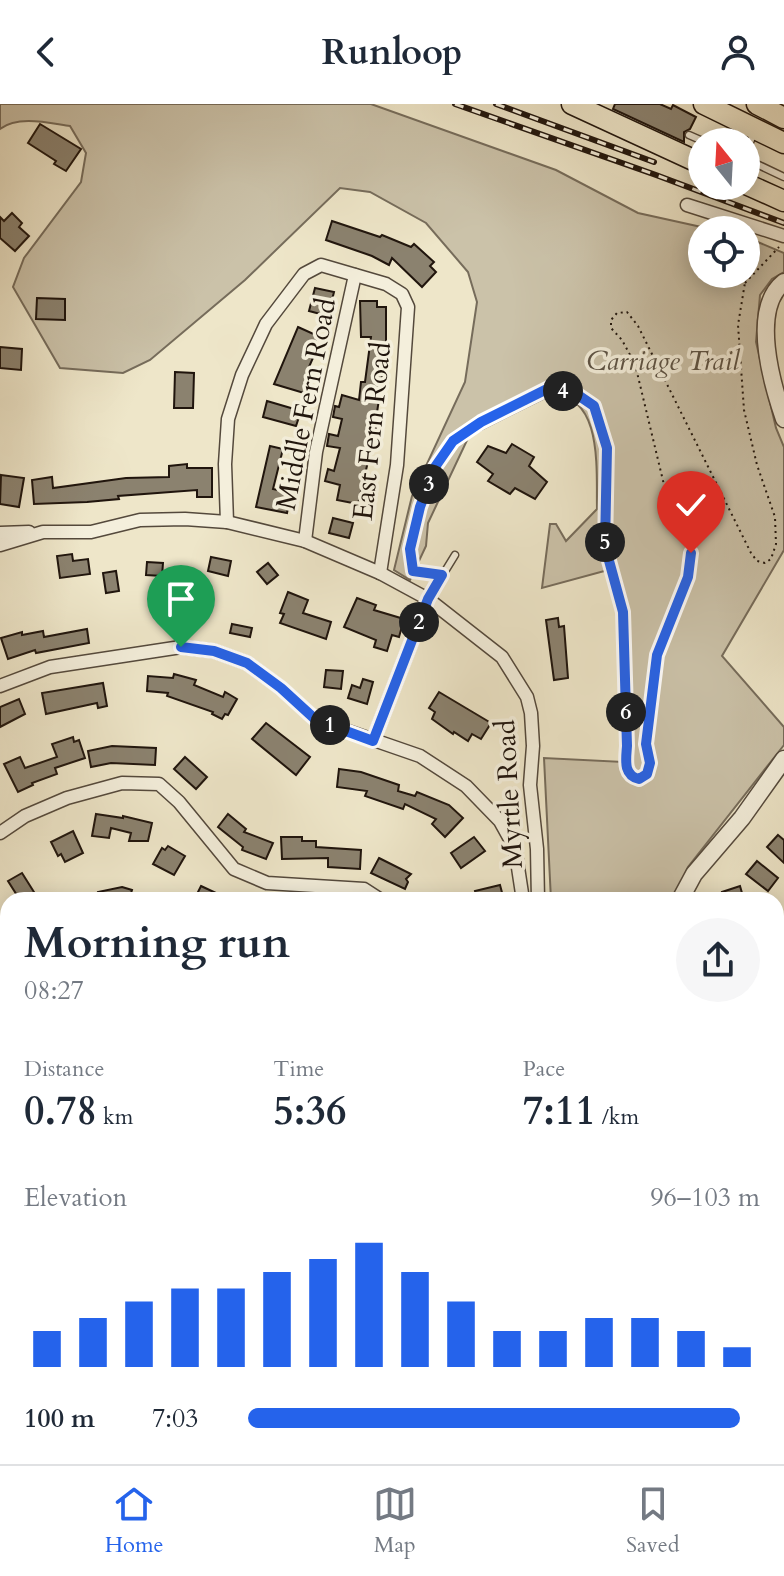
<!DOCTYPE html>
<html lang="en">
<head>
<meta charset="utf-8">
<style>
  :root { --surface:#fff; --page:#f6f6f7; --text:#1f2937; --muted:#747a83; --line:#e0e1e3; --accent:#2563eb }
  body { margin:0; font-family:Cardo,serif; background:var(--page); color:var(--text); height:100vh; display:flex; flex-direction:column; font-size:30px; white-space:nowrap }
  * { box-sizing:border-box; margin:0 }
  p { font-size:26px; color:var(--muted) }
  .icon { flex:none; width:44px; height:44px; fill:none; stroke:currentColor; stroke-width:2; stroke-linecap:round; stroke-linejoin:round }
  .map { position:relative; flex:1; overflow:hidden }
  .sheet { position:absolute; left:0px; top:788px; width:784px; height:572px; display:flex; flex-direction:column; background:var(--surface); border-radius:24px 24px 0 0; box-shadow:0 4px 20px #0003 }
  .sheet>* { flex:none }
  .needle { width:52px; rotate:342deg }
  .fabs { position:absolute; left:688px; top:24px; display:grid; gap:16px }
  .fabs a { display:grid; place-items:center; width:72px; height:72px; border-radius:50%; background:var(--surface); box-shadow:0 4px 20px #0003; font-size:40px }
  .pin { position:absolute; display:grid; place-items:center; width:68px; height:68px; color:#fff; margin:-82px -34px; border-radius:50% 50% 50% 0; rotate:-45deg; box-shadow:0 0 8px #0007 }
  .pin .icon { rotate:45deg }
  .km { position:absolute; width:40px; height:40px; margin:-20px; border-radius:50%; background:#222; color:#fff; font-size:22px; line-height:40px; text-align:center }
  .round { display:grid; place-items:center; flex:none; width:84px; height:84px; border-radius:42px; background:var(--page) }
  .summary { display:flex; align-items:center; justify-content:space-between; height:136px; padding:0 24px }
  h1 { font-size:44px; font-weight:700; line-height:60px }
  .stats { display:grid; grid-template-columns:repeat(3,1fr); gap:12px; height:136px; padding:8px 24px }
  .stats div { display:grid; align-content:center }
  .stats b { font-size:40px; font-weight:700 }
  .stats small { font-size:22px; font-weight:400 }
  .stats p { font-size:22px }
  .chart { height:224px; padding:16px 24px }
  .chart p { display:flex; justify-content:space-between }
  .chart svg { width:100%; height:144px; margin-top:8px; stroke:var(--accent); stroke-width:6 }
  ul { padding:0 24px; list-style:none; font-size:26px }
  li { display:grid; grid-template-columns:128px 96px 1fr; align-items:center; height:60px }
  li i { height:20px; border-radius:10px; background:var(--accent) }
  header { display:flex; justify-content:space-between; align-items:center; height:104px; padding:0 24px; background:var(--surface); font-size:36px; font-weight:700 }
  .dock { display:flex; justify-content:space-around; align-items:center; height:112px; border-top:2px solid var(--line); background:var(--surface); font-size:22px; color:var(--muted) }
  .dock a { display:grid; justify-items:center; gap:4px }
  .dock .active { color:var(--accent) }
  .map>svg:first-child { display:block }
  .green { fill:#cbc2a9; stroke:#766c5b; stroke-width:2 }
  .building { fill:#8b826f; stroke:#20150d; stroke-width:2 }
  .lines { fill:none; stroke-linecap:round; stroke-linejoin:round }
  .service-casing { stroke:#54493c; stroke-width:9 }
  .minor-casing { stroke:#54493c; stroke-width:15 }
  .tertiary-casing { stroke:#54493c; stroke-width:19 }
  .primary-casing { stroke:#20150d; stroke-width:23 }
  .path { stroke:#20150d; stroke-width:2; stroke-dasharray:2 4; stroke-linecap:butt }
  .service { stroke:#f4efdc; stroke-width:6 }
  .minor { stroke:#f4efdc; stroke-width:12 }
  .tertiary { stroke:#f4efdc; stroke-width:16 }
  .primary { stroke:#eee6c9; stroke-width:20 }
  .rail-casing { stroke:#20150d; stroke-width:6 }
  .rail { stroke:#f4efdc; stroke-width:3; stroke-dasharray:9; stroke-linecap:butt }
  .route-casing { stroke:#fff; stroke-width:16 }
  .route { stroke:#2563eb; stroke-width:10 }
  .labels { text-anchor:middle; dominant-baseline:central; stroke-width:7; stroke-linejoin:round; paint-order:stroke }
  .park-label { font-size:28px; font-style:italic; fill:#5c5244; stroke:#f4efdc }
  .street-label { font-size:28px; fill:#20150d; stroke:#f4efdc }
</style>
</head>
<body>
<header><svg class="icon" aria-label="back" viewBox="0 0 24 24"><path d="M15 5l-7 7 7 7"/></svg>Runloop<svg class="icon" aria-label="person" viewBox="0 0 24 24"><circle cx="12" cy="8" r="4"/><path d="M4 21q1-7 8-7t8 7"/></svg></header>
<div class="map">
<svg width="784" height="1360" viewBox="0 0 784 1360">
  <rect width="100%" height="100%" fill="#eee6c9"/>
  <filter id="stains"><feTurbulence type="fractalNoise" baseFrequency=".0025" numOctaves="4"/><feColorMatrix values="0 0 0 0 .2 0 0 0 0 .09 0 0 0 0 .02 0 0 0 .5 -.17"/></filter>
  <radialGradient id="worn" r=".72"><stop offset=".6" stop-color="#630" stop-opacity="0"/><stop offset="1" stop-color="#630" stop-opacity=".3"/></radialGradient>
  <path class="green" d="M0,0H371L556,66L638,109L715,126H702V170H746V133L784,149V168L772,175L760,191L756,238L776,324L784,343V446L722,552L784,623V641L688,763L674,796H551L544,654L623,658L619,573L621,511L608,466L542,484L550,420H556L566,437L597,405C596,369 604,287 549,292L469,332L428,419L426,442L410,476L394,466L412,392L465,278L477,198L468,168L426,119L370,88L340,84L245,176L150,256L123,269L60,264L13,183L24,154L81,78L86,49L70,22C49,19 18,11 0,25Z"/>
  <g class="building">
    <path d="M615,0H660L671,5L673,1L696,13L690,25L684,28V38L613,5Z"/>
    <path d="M40,20L81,45L66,67L54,60L56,57L28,39Z"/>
    <path d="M12,109L22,119L19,123L29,132L15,147L0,134V113L4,117Z"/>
    <path d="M332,117L380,133L382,131L411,143L414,140L434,158L430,162L436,168L422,183L392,154L389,161L372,152L326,136Z"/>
    <path d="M315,184L334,188L328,212L309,207Z"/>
    <path d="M37,194L65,195V216L36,215Z"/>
    <path d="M360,197H377V203H386V249L376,315H378L358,400L337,396L340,381L325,377L328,365L334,367L340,344L327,342L329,330L338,332L342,315L333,313L335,302L339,303L342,291L359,296L361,278H365L371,233H361Z"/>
    <path d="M298,223L318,232L312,246L316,247L305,272L309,273L304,289L274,280Z"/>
    <path d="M0,243L22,245L21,266L0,264Z"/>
    <path d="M175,268L194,269L193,304H174Z"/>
    <path d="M267,297L301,307L296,322L263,313Z"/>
    <path d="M512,340L534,353L529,362L547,378L535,395L515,384L510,390L488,377L493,370L477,358L488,342L506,349Z"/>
    <path d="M270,342L283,345L273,385L291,389L287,409L256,403Z"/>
    <path d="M187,360V364H212V393H197V386L118,392L119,395L87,398L34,400L32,376L52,373L53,384L126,374L169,373V362Z"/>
    <path d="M1,371L24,374L19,403L0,400Z"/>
    <path d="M333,414L353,419L349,434L329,429Z"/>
    <path d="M72,450L73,457L88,455L90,470L60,474L57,452Z"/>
    <path d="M211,453L231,457L228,472L208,467Z"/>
    <path d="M147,458L163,459L162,472L146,471Z"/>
    <path d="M268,459L278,471L267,480L257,468Z"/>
    <path d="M116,467L119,487L106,489L103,469Z"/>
    <path d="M169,484L199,486L197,511L181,509L180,522L167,521Z"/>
    <path d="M288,488L308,496L303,509L331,518L326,535L280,519L284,510L280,509Z"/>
    <path d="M357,494L376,501L374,506L404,515L399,533L392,531L387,547L374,543L376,536L344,523Z"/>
    <path d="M558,514L559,523L564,522L568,574L554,576L546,516Z"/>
    <path d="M232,520L252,524L250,533L230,529Z"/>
    <path d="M87,525L89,539L36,549L35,546L8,555L1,534L22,528V531L43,527L44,533Z"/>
    <path d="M326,566L343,567L341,585L324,583Z"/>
    <path d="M174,570L196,576L194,581L223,593L225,588L237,595L228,611L225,610L222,615L212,610L213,608L167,592L168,589L147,587L148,572L173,574Z"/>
    <path d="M363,575L373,578L367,600L348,594L352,581L360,584Z"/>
    <path d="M103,579L107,602L98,604L97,599L46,610L42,589Z"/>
    <path d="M439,588L491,619L481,635L472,630L468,637L454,628L453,630L432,615L435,608L429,604Z"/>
    <path d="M19,595L25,610L0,623V603Z"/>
    <path d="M266,619L310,653L296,671L252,635Z"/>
    <path d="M73,633L74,638L79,636L85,654L55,664L57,670L32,679L33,681L18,688L4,660L20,653L25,664L57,653L52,640Z"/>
    <path d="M112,642L156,644L155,661L111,659L91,663L88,647Z"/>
    <path d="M185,653L207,673L196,685L174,665Z"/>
    <path d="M339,665L361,668L399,681L398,687L415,692L417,688L449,701L463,714L445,733L432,720L436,715L405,700L403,705L365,692L367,687L337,683Z"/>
    <path d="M96,710L123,714V712L152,719L148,737H129L131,729L111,724L109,734L92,732Z"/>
    <path d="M228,710L246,725L244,728L273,739L266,755L242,746L243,743L218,723Z"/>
    <path d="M73,727L83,749L65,758L61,750L58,752L51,738Z"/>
    <path d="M778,731L784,736V759L767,743Z"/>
    <path d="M281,733H302V737H316V743L361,746L360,765L328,763V754L282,755Z"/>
    <path d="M474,733L485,747L461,764L451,749Z"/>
    <path d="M168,742L185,752L174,771L153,760L162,744L165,746Z"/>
    <path d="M379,754L411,770L406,775L408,778L405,785L371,769Z"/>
    <path d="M757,757L778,774L768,787L746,770Z"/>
    <path d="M22,769L39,796H20L8,777Z"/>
    <path d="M500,781L504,796H477L475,787Z"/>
    <path d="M201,782L216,789L212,796H194Z"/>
    <path d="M740,782L744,796H724L722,788Z"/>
    <path d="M122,783L132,786L129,796H99L98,788Z"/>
  </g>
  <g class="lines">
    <g class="service-casing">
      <g id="service">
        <path d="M689,31L705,38"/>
        <path d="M746,47L754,29"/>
        <path d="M746,55L784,73"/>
        <path d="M428,495L455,451"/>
      </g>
    </g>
    <g class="minor-casing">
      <g id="minor">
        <path d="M687,101L784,132"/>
        <path d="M227,418L225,360L228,315L242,271L266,220L304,170L321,161L386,180L402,190L408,203L397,361L380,469"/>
        <path d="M0,429L29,428"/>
        <path d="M305,437L316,348L355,171"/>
        <path d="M0,441L43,428H91L140,416L185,415L227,418L305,437L380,469L428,495L502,553L527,593L531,609L533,642L530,681L537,745L538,796"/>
        <path d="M0,582L50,563L181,543L214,547L247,559L281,584L316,616L420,652L466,682L500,717L515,744L523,796"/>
        <path d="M373,637L428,495"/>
        <path d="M0,729L25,712L67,694L122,679L159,680L179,698L234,765L267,779L364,785L381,796"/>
        <path d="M776,839L784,835"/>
        <path d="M8,938L5,956L8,977"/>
        <path d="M776,976L784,948"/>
        <path d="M776,1196L784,1198"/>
        <path d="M776,1261H784"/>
        <path d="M0,1297L8,1283"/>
        <path d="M776,1318L784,1308"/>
        <path d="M145,1360L147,1352"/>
        <path d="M408,1360L417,1352"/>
        <path d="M703,1360L726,1352"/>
      </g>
    </g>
    <g class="tertiary-casing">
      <g id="tertiary">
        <path d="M784,178C750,205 772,280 784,315"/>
        <path d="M680,796L694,770L742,714L784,655"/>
        <path d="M575,1360L576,1352"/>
      </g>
    </g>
    <g class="primary-casing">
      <g id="primary">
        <path d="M572,0L702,60"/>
        <path d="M704,0L784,39"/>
        <path d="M757,0L784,14"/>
        <path d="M746,80L784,97"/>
      </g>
    </g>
    <g class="path">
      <path d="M745,179L779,143"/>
      <path d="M431,471L413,467L410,445L420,403L435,363L453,337L481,318L549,284L575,289L594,302L607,344L605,442L623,508L626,663L634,674L639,675C656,663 645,653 646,636C647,628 648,620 649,611C652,591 652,569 658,549C673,496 712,463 671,410L635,260L622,236L611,224V216L617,209L627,208L638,222L751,449L757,457L765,459L771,455L776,440L775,413L757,361L744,306L738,221L752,136"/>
    </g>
    <use href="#service" class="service"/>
    <use href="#minor" class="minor"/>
    <use href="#tertiary" class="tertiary"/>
    <use href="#primary" class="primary"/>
    <g class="rail-casing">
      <g id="rail">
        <path d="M455,0L656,71L784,119"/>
        <path d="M496,0L654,58"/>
      </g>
    </g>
    <use href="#rail" class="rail"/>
  </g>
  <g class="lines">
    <g class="route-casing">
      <path id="route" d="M181,543L214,547L247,559L281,584L316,616L373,637L428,495L442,471L413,467L410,445L420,403L435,363L453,337L481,318L549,284L575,289L594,302L607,344L605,442L623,508L627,642C626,656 623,671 639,675L647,670L650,659L646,640L657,551L688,473L691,449"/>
    </g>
    <use href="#route" class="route"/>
  </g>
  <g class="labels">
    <g class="park-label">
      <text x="663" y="257">Carriage Trail</text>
    </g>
    <g class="street-label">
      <text transform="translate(306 300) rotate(-79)">Middle Fern Road</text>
      <text transform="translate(372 327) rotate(-84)">East Fern Road</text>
      <text transform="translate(509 690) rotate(-93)">Myrtle Road</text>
    </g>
  </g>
  <rect width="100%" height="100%" filter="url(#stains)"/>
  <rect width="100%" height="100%" fill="url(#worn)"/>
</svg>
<div class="fabs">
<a><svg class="needle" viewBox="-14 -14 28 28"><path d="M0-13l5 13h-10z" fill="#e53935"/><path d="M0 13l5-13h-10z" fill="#747a83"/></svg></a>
<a><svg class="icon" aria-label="locate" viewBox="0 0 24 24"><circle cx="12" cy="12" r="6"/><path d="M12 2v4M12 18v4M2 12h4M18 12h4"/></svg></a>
</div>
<div class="pin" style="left:181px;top:543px;background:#1e9e55"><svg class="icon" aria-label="arrive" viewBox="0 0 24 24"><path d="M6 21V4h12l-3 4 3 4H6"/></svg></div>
<div class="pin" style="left:691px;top:449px;background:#d93025"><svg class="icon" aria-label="check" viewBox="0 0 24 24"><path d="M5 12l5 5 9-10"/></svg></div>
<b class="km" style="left:330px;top:621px">1</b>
<b class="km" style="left:419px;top:518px">2</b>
<b class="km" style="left:429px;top:380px">3</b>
<b class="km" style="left:563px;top:287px">4</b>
<b class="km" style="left:605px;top:438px">5</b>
<b class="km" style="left:626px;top:608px">6</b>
<section class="sheet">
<div class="summary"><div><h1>Morning run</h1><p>08:27</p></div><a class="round"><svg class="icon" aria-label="share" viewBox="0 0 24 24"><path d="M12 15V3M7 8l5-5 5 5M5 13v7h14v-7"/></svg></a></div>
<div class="stats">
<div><p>Distance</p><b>0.78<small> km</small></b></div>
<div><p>Time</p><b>5:36</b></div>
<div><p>Pace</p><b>7:11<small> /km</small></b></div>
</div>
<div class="chart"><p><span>Elevation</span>96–103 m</p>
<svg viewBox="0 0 160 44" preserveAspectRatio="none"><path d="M5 44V33M15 44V29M25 44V24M35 44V20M45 44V20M55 44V15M65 44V11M75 44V6M85 44V15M95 44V24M105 44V33M115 44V33M125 44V29M135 44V29M145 44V33M155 44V38"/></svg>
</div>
<ul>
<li><b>100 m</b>7:03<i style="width:96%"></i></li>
</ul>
</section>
</div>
<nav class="dock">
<a class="active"><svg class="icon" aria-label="home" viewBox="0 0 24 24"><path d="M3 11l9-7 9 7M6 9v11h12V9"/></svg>Home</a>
<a><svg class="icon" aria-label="map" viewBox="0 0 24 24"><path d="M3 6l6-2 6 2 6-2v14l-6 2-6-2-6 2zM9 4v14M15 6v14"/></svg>Map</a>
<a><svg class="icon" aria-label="saved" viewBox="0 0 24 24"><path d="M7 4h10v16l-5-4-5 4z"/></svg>Saved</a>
</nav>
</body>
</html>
